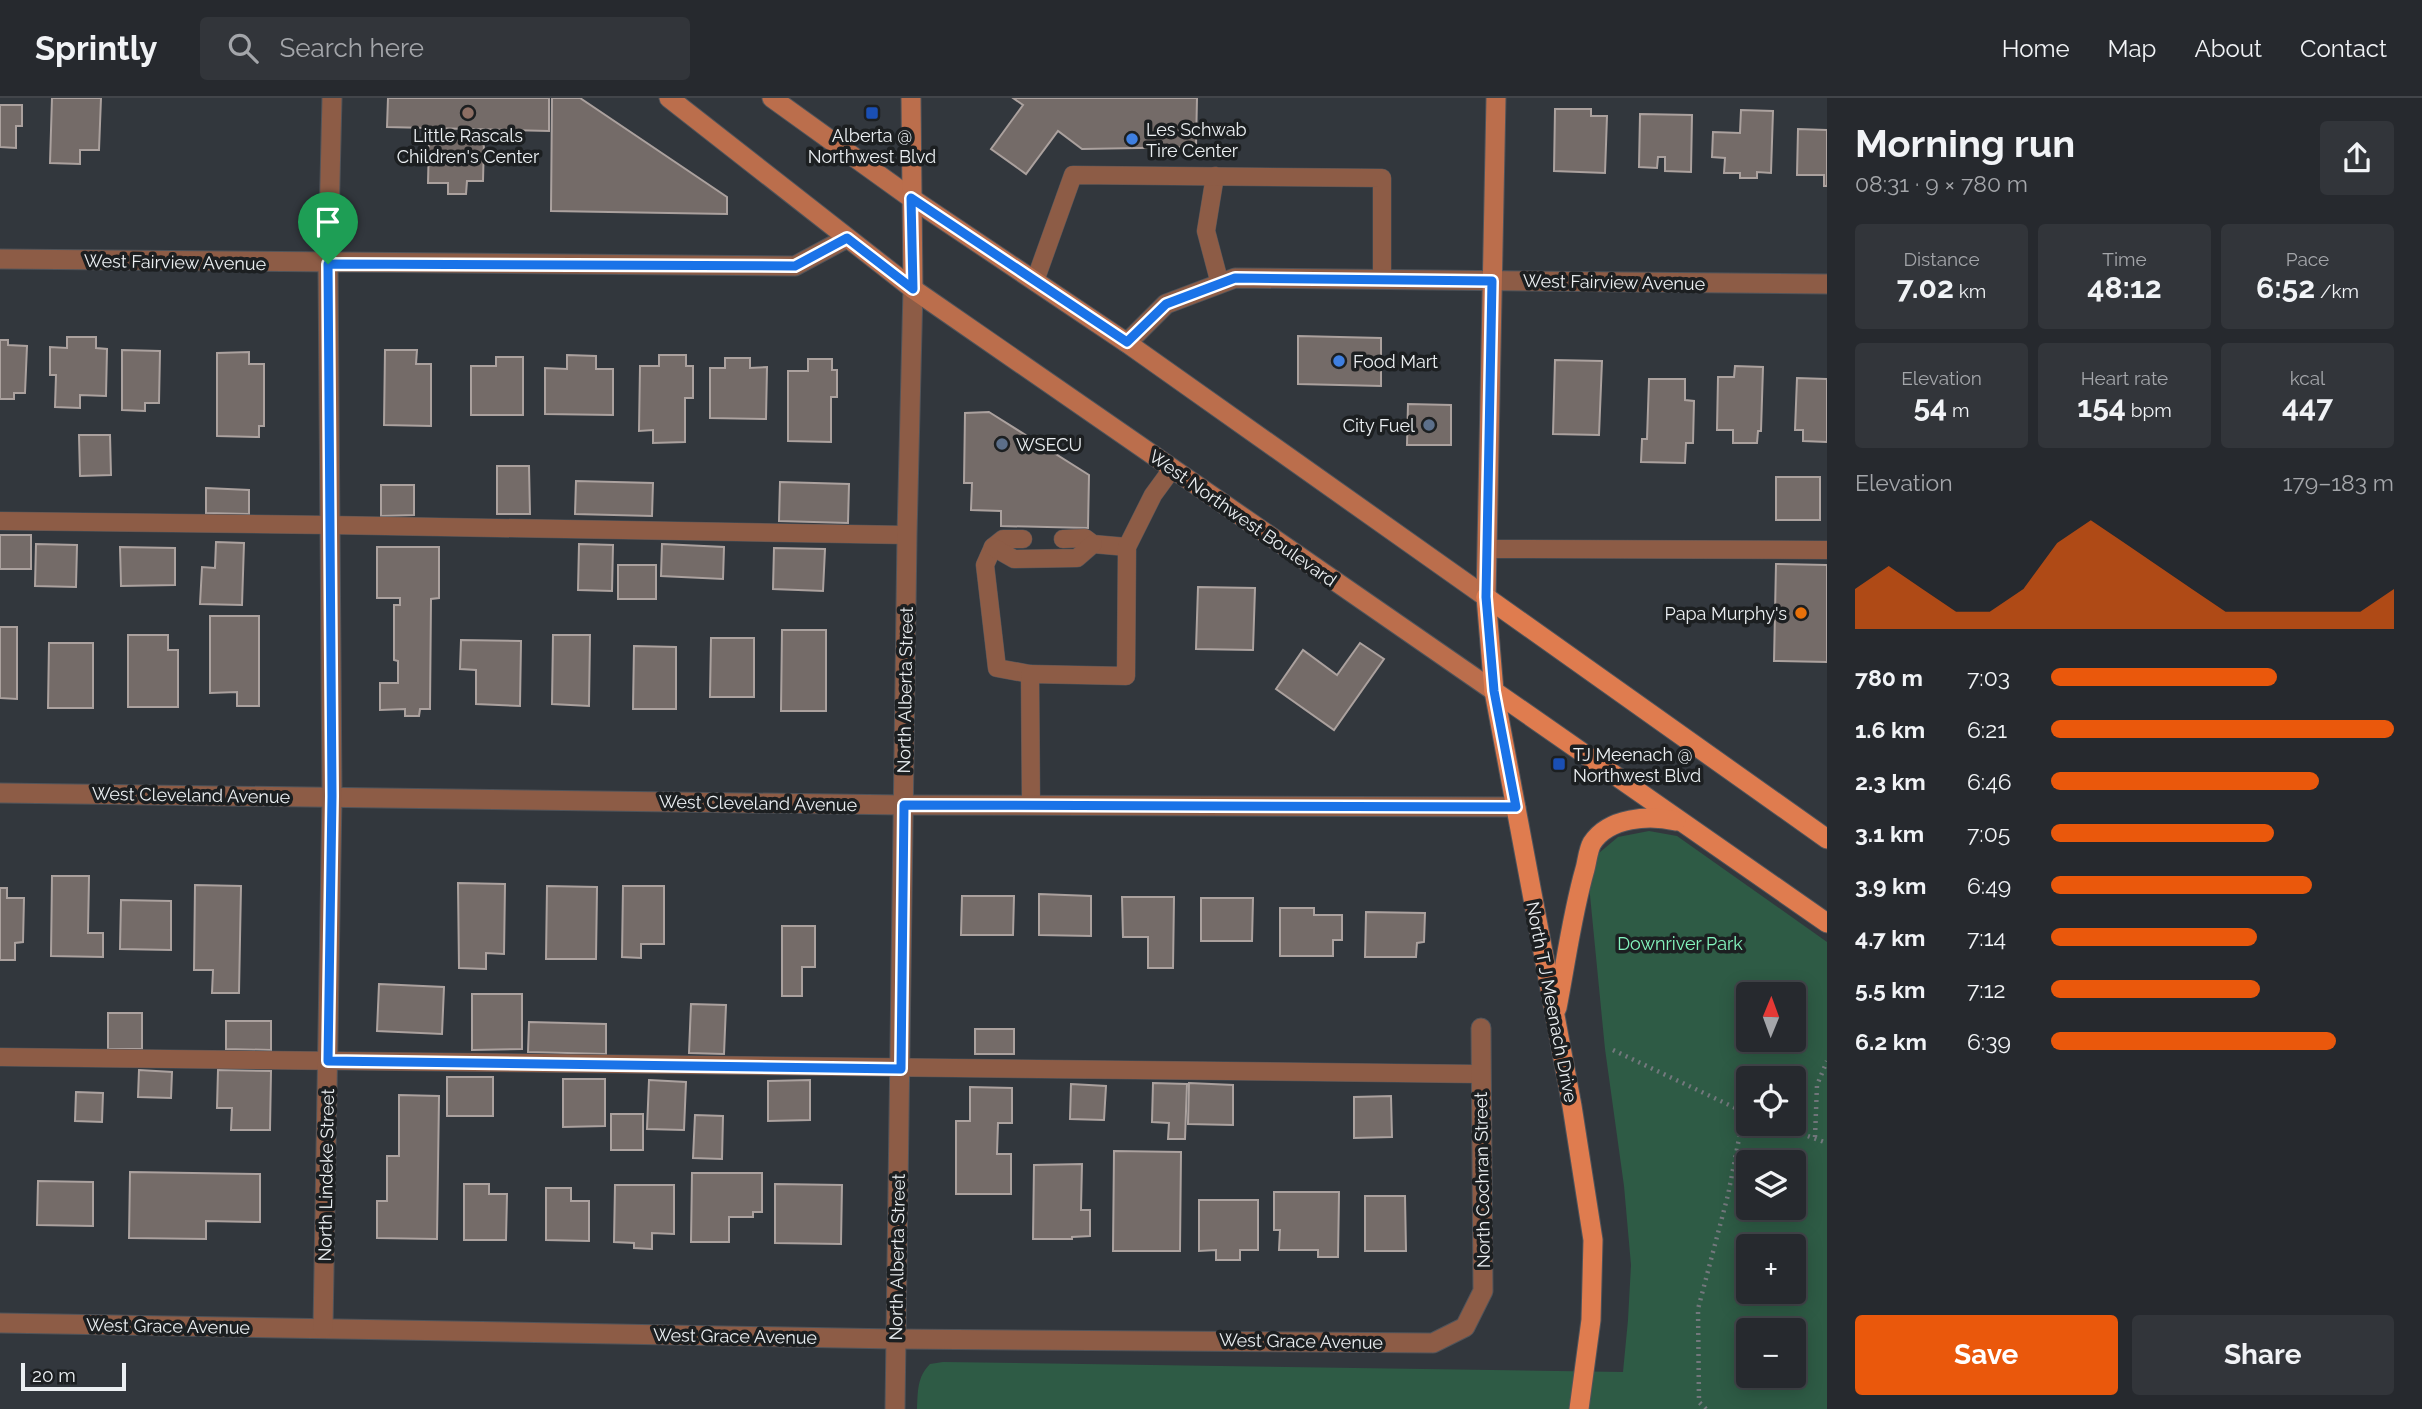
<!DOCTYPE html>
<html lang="en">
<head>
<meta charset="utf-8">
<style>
  :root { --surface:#26292e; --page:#32353a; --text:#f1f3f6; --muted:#a4a6aa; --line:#42454a; --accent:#ea580c }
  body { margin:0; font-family:Raleway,sans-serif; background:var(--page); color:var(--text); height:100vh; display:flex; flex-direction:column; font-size:26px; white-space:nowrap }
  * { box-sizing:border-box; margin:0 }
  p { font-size:23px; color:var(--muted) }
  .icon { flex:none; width:38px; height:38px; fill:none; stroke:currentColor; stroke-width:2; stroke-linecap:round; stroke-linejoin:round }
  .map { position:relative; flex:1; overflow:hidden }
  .drawer { display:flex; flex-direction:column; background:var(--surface); width:595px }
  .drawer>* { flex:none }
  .needle { width:46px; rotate:1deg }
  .buttons { position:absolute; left:1736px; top:884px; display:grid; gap:14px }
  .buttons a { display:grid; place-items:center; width:70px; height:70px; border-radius:7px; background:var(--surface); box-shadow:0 4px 18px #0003,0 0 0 2px var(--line); font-size:35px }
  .scale { position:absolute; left:21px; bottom:18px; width:105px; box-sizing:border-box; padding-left:7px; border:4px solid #ebeff2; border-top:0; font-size:19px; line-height:24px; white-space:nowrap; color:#ebeff2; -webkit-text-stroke:5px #1c1f21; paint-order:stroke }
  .pin { position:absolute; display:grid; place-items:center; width:60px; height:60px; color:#fff; margin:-72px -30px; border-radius:50% 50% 50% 0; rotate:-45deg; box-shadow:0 0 7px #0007 }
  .pin .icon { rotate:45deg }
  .round { display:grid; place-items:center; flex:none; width:74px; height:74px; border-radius:7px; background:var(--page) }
  .headline { display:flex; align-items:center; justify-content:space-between; height:119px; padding:0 28px }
  h1 { font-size:38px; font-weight:700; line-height:52px }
  .metrics { display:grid; grid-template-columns:repeat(3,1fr); gap:10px; height:119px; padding:7px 28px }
  .metrics div { display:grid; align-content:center; border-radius:7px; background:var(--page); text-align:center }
  .metrics b { font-size:30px; font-weight:700 }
  .metrics small { font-size:19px; font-weight:400 }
  .metrics p { font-size:19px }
  .chart { height:196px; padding:14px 28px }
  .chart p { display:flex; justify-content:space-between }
  .chart svg { width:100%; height:126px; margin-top:7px; fill:var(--accent); opacity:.7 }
  .action { display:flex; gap:14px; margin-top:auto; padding:14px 28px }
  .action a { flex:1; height:80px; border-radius:7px; background:var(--accent); color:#fff; font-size:28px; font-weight:700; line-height:80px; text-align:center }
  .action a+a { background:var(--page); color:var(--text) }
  ul { padding:0 28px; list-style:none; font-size:23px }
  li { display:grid; grid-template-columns:112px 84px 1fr; align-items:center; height:52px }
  li i { height:18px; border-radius:9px; background:var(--accent) }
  header { display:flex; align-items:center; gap:42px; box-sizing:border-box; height:98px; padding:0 35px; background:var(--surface); border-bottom:2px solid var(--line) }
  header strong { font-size:33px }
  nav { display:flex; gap:38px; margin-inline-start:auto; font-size:24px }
  .search { width:490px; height:63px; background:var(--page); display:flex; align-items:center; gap:18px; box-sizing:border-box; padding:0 24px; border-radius:7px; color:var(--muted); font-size:26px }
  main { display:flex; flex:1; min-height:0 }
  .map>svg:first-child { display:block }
  .green { fill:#2e5b45; fill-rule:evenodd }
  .building { fill:#746b68; stroke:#aba19e; stroke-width:2 }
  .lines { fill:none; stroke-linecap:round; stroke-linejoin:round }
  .service-casing { stroke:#50545a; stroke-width:19 }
  .minor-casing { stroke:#50545a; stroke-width:21 }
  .secondary-casing { stroke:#50545a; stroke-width:21 }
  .primary-casing { stroke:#50545a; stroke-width:21 }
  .path { stroke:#73787d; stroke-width:4.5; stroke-dasharray:2 5; stroke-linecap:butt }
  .service { stroke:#8d5c46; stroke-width:18 }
  .minor { stroke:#8d5c46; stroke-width:19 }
  .secondary { stroke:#bb6e4c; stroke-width:19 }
  .primary { stroke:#df7c4f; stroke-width:19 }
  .route-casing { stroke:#fff; stroke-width:14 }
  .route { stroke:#1a73e8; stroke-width:9 }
  .education-dot { fill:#8d6e63; stroke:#1c1f21; stroke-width:2.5 }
  .transit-dot { fill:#1a4fb4; stroke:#1c1f21; stroke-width:2.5 }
  .shop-dot { fill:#3f7fe0; stroke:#1c1f21; stroke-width:2.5 }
  .service-dot { fill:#5c6f8a; stroke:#1c1f21; stroke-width:2.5 }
  .food-dot { fill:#e8710a; stroke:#1c1f21; stroke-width:2.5 }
  .labels { text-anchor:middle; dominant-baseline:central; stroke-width:7; stroke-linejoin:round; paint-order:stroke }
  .poi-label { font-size:18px; fill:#ebeff2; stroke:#1c1f21; text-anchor:start }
  .street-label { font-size:18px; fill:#ebeff2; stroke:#1c1f21 }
  .park-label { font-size:18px; fill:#84f5be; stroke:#1c1f21 }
</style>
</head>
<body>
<header>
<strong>Sprintly</strong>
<div class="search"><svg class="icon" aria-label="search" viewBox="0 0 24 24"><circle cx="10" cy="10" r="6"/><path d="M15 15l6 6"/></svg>Search here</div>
<nav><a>Home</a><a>Map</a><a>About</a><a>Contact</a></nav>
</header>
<main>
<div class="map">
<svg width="1827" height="1311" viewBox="0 0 1827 1311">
  <rect width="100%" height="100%" fill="#32373d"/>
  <path class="green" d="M1649,733L1677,738L1827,844V1311H917C918,1293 917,1279 930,1266L943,1264L1623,1274L1628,1222L1631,1167L1624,1088L1605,951L1589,787L1599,755L1618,739ZM1748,896H1794V942H1748ZM1748,980H1794V1026H1748ZM1748,1064H1794V1110H1748ZM1748,1148H1794V1194H1748ZM1748,1232H1794V1278H1748Z"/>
  <g class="building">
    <path d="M52,0H101L99,52H80V66L50,65Z"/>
    <path d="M388,0H549V33L387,29Z"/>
    <path d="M552,0H580L727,99V116L551,113Z"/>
    <path d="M1013,0H1197L1196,49L1082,51L1058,33L1026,76L991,51L1023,7Z"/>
    <path d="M0,7H22V28H16V50L0,49Z"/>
    <path d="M1555,11H1591V18H1607L1605,75L1554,73Z"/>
    <path d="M1741,12L1773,13L1771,75L1757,74V80H1740V75H1724L1725,60L1712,59L1713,34L1740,35Z"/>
    <path d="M1640,16L1692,17L1691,74L1665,73V59H1658L1657,70L1639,69Z"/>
    <path d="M1798,31L1827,32V88H1824V77H1797Z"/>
    <path d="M429,42L484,43L483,83H467L466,96H448V85H428Z"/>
    <path d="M1298,238L1381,240V288L1298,286Z"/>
    <path d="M67,239H96V250L107,251L106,298L80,297V310L55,309L56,277H50V249L67,250Z"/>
    <path d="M0,242H8V247L27,248L25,295H14V301H0Z"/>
    <path d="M122,252L160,253L159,305H145V313L122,312Z"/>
    <path d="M385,252H417L416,266H431V328L384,327Z"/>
    <path d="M249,254V266H264V328H259V339L217,338V255Z"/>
    <path d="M567,257L596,258V271H613V317L545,316V270L567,271Z"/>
    <path d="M659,257H686V268H693V300H685V344L653,345V332L639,333L640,268H659Z"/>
    <path d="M496,259H523V317H471V268H496Z"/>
    <path d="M725,260H750V270L767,269L766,321L710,320V270H725Z"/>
    <path d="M808,261H832V272H837V299H831V344L788,343V273H808Z"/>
    <path d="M1555,262L1602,263L1599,337L1553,336Z"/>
    <path d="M1735,268L1763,269L1761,333H1758L1757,345H1733V332H1717L1718,279H1734Z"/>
    <path d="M1797,280L1827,281V344L1803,343V332H1795Z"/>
    <path d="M1649,281H1685V302L1694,303L1693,345H1686L1685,365L1641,364L1642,341H1647Z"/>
    <path d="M1408,306L1451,307V347H1407Z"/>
    <path d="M989,314L1089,377L1088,430L1001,428V413L971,412L972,385H964L965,315Z"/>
    <path d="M79,337H110L111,377L80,378Z"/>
    <path d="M497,368H529L530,416H497Z"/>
    <rect x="1776" y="379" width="44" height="43"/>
    <path d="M576,383L653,385L652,418L575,416Z"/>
    <path d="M780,384L849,386L848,425L779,423Z"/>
    <path d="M381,387H414V417L381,418Z"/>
    <path d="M206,390L249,392V416L206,415Z"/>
    <rect x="0" y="437" width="31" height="34"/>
    <path d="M216,444L244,445L242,507L200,506L202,469L215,470Z"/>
    <path d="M36,446L77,447L76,489L35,488Z"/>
    <path d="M579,446L613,447L612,493L578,492Z"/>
    <path d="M662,446L724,449L723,481L661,478Z"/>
    <path d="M120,449L175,450V487L121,488Z"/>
    <path d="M377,449H439V500L431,501L430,611H420L419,618H405V611L380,612V585H398V563L394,562V507H400V500H377Z"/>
    <path d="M774,450L825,451L823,493L773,491Z"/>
    <path d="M1776,466L1827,467V564L1774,563Z"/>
    <rect x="618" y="467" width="38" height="34"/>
    <path d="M1198,489L1255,490L1253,552L1196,551Z"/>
    <path d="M210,518H259V608H237V594L210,595Z"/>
    <path d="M0,529H17V601L0,600Z"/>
    <path d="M782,532H826V613H781Z"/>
    <path d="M128,537H168V552H178V609H128Z"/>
    <path d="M553,537H590L589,608L552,606Z"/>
    <path d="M711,540H754V599H710Z"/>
    <path d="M461,542L521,543L520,608L476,606V572L460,571Z"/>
    <path d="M49,545H93V610H48Z"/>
    <path d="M1360,545L1384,561L1334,632L1276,591L1303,552L1337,577Z"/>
    <path d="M634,548L676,549V611H633Z"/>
    <path d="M52,778H89L88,835H103V859L51,858Z"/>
    <path d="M458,785L505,786L504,856L486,855V871L459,870Z"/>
    <path d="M195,787L241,788L239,895H212L213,872H194Z"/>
    <path d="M547,788L597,789L596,861H546Z"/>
    <path d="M623,788H664V846H641V860L622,859Z"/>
    <path d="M0,790H7V800H24L23,844L15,845V862H0Z"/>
    <path d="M1039,796L1091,798V838L1039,837Z"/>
    <path d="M962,798H1014L1013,837H961Z"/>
    <path d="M1122,799H1174L1173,870H1148V839H1123Z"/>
    <path d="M1201,800H1253L1252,843H1201Z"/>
    <path d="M121,802L171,803V852L120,851Z"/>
    <path d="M1280,810H1314V817H1342V842H1333V858H1280Z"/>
    <path d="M1366,814L1425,815L1424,844L1417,845L1416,859H1365Z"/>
    <path d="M782,828H815V869H802V898H782Z"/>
    <path d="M379,886L444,889L442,936L377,933Z"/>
    <path d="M472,896H522V951L472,952Z"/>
    <path d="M691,906L726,907L724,956L689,955Z"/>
    <rect x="108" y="915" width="34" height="36"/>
    <path d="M226,923H271V952L226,951Z"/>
    <path d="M529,924L606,926V956L528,954Z"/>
    <rect x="975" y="931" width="39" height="25"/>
    <path d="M139,972L172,974L171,1000L138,999Z"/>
    <path d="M218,972L271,973L270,1032H231L232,1010H217Z"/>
    <rect x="447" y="979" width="46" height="39"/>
    <path d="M563,981H605V1028L563,1029Z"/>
    <path d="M649,982L686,984L684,1032L647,1031Z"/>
    <path d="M810,982V1022L768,1023V983Z"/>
    <path d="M1153,985L1187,986L1185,1041H1168L1169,1025L1152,1024Z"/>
    <path d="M1189,985L1233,987V1027L1188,1026Z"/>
    <path d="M1071,986L1106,988L1104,1022L1070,1021Z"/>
    <path d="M970,989L1012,990V1025H998L997,1056H1011V1096H956V1023H970Z"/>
    <path d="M76,994L103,995L102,1024L75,1023Z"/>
    <path d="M399,997L439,998L437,1141L377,1140V1103H387V1058H399Z"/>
    <path d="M1391,998L1392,1039L1354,1040V999Z"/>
    <rect x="611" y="1016" width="32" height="36"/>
    <path d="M695,1017L723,1018L722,1061L693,1060Z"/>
    <path d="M1114,1053L1181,1054L1180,1153H1113Z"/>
    <path d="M1082,1066L1081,1112H1090V1138L1072,1139V1141H1033L1034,1067Z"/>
    <path d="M130,1074L260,1076V1124L206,1123V1141L129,1140Z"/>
    <path d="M692,1075H762V1114H753V1119H729V1144H691Z"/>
    <path d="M38,1083L93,1084V1128L37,1127Z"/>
    <path d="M464,1086H489V1096H507L506,1142H464Z"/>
    <path d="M775,1086L842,1087L841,1146L775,1145Z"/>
    <path d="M615,1087H674V1136L652,1135V1151L634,1150V1145L614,1144Z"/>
    <path d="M546,1090H571V1103H589V1143L546,1142Z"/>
    <path d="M1274,1094H1339L1338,1159H1318V1152H1279L1280,1132H1274Z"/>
    <path d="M1365,1098H1405L1406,1153H1365Z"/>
    <path d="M1199,1102H1258V1152H1240V1162H1216V1152L1199,1153Z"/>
  </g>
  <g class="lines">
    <g class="service-casing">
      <g id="service">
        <path d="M1215,78L1206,133L1220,186"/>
        <path d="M1035,183L1073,77L1382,80V182"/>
        <path d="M0,423L329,427L907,437"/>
        <path d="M1023,441H1003L993,449L985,467L997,570L1030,576"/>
        <path d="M1063,441L1085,440L1093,446L1127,449"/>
        <path d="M993,449L1014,461L1077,460L1093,446"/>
        <path d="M1487,451L1827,452"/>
        <path d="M1031,707L1030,576L1126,578L1127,449L1153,397L1172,371"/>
        <path d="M0,959L1480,976"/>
      </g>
    </g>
    <g class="minor-casing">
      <g id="minor">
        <path d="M0,161L795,168L847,140"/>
        <path d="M1127,245L1166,206L1235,180L1827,186"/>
        <path d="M0,695L904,707L1516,709"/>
        <path d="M0,1225L895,1241L1433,1245L1465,1229L1483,1193L1481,930"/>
        <path d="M323,1230L332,698L328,166L332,0"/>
        <path d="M895,1311L907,437L913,191"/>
      </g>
    </g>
    <g class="secondary-casing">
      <g id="secondary">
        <path d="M669,0L913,191L1494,593"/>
        <path d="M772,0L911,100L1127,245L1486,499"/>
        <path d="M911,0L913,191"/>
        <path d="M1486,499L1496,0"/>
      </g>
    </g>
    <g class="primary-casing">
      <g id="primary">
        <path d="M1486,499L1494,593L1572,1008L1593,1142L1591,1222L1579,1311"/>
        <path d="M1486,499L1827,741"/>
        <path d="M1494,593L1827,825"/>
        <path d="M1557,910C1566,864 1572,816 1585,771C1587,764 1588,752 1592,745C1609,719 1649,717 1676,723"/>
      </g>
    </g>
    <g class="path">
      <path d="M1613,952L1748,1016"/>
      <path d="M1775,1026L1827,1045"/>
      <path d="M1815,1039L1817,987L1827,963"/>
      <path d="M1706,1311L1699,1304L1698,1211L1728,1097L1744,1015"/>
    </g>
    <use href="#service" class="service"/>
    <use href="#minor" class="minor"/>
    <use href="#secondary" class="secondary"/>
    <use href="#primary" class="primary"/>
  </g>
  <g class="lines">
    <g class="route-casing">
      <path id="route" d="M911,100L1127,244L1166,206L1235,180L1492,183L1486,499L1494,593L1516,709L904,707L901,971L328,963L332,698L328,166L795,168L847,140L913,191Z"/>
    </g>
    <use href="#route" class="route"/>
  </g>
  <circle class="education-dot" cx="468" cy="15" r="7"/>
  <g class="transit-dot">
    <rect x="865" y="8" width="14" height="14" rx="3.5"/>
    <rect x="1552" y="659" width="14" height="14" rx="3.5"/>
  </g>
  <g class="shop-dot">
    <circle cx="1132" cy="41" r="7"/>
    <circle cx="1339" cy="263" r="7"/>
  </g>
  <g class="service-dot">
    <circle cx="1429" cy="327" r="7"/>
    <circle cx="1002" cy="346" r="7"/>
  </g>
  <circle class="food-dot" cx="1801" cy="515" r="7"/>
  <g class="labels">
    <g class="poi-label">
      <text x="1146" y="31">Les Schwab<tspan x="1146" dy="21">Tire Center</tspan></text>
      <text x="468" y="37" text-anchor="middle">Little Rascals<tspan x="468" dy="21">Children's Center</tspan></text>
      <text x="872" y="37" text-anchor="middle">Alberta @<tspan x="872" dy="21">Northwest Blvd</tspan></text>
      <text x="1353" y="263">Food Mart</text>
      <text x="1415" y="327" text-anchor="end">City Fuel</text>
      <text x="1016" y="346">WSECU</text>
      <text x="1787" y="515" text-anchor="end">Papa Murphy's</text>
      <text x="1573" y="656">TJ Meenach @<tspan x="1573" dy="21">Northwest Blvd</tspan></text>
    </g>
    <g class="street-label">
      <text transform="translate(175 164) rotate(1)">West Fairview Avenue</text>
      <text transform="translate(1614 184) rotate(1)">West Fairview Avenue</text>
      <text transform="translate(1243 420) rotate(35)">West Northwest Boulevard</text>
      <text transform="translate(905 592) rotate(-89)">North Alberta Street</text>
      <text transform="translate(191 697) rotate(1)">West Cleveland Avenue</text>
      <text transform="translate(758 705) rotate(1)">West Cleveland Avenue</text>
      <text transform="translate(1552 904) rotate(79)">North T J Meenach Drive</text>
      <text transform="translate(326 1077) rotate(-89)">North Lindeke Street</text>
      <text transform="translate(1482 1082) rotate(-91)">North Cochran Street</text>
      <text transform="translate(897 1159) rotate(-89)">North Alberta Street</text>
      <text transform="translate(168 1228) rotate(1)">West Grace Avenue</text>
      <text transform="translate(735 1238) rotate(1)">West Grace Avenue</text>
      <text transform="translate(1301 1243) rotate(1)">West Grace Avenue</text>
    </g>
    <g class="park-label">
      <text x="1680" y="845">Downriver Park</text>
    </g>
  </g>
</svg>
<div class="buttons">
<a><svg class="needle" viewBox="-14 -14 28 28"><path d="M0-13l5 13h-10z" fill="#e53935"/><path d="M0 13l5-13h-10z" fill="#a4a6aa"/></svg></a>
<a><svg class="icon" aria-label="locate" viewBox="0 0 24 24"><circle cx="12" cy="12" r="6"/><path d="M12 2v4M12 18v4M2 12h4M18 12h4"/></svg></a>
<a><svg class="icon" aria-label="layers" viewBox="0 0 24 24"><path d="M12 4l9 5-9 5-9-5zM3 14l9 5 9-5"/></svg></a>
<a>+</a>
<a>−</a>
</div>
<div class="scale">20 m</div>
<div class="pin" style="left:328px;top:166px;background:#1e9e55"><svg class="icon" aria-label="arrive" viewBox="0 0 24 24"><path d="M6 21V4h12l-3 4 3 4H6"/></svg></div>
</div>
<section class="drawer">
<div class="headline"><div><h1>Morning run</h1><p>08:31 · 9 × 780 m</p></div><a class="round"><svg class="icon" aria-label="share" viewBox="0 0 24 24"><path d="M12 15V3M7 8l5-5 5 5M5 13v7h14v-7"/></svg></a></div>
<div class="metrics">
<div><p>Distance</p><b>7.02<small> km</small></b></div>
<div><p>Time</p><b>48:12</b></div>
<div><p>Pace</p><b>6:52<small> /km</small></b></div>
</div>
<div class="metrics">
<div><p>Elevation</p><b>54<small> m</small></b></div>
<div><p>Heart rate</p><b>154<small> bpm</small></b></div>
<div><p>kcal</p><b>447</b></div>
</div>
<div class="chart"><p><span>Elevation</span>179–183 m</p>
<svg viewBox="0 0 160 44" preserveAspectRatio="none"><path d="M0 44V30L10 22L20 30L30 38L40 38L50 30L60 14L70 6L80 14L90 22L100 30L110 38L120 38L130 38L140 38L150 38L160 30V44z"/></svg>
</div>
<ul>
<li><b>780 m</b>7:03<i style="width:66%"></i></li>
<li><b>1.6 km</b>6:21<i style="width:100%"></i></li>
<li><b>2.3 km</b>6:46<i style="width:78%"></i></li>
<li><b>3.1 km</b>7:05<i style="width:65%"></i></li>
<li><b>3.9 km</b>6:49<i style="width:76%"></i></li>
<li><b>4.7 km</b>7:14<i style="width:60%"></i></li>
<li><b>5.5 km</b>7:12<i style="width:61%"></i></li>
<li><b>6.2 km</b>6:39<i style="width:83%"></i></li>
</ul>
<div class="action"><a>Save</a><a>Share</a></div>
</section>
</main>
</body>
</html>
